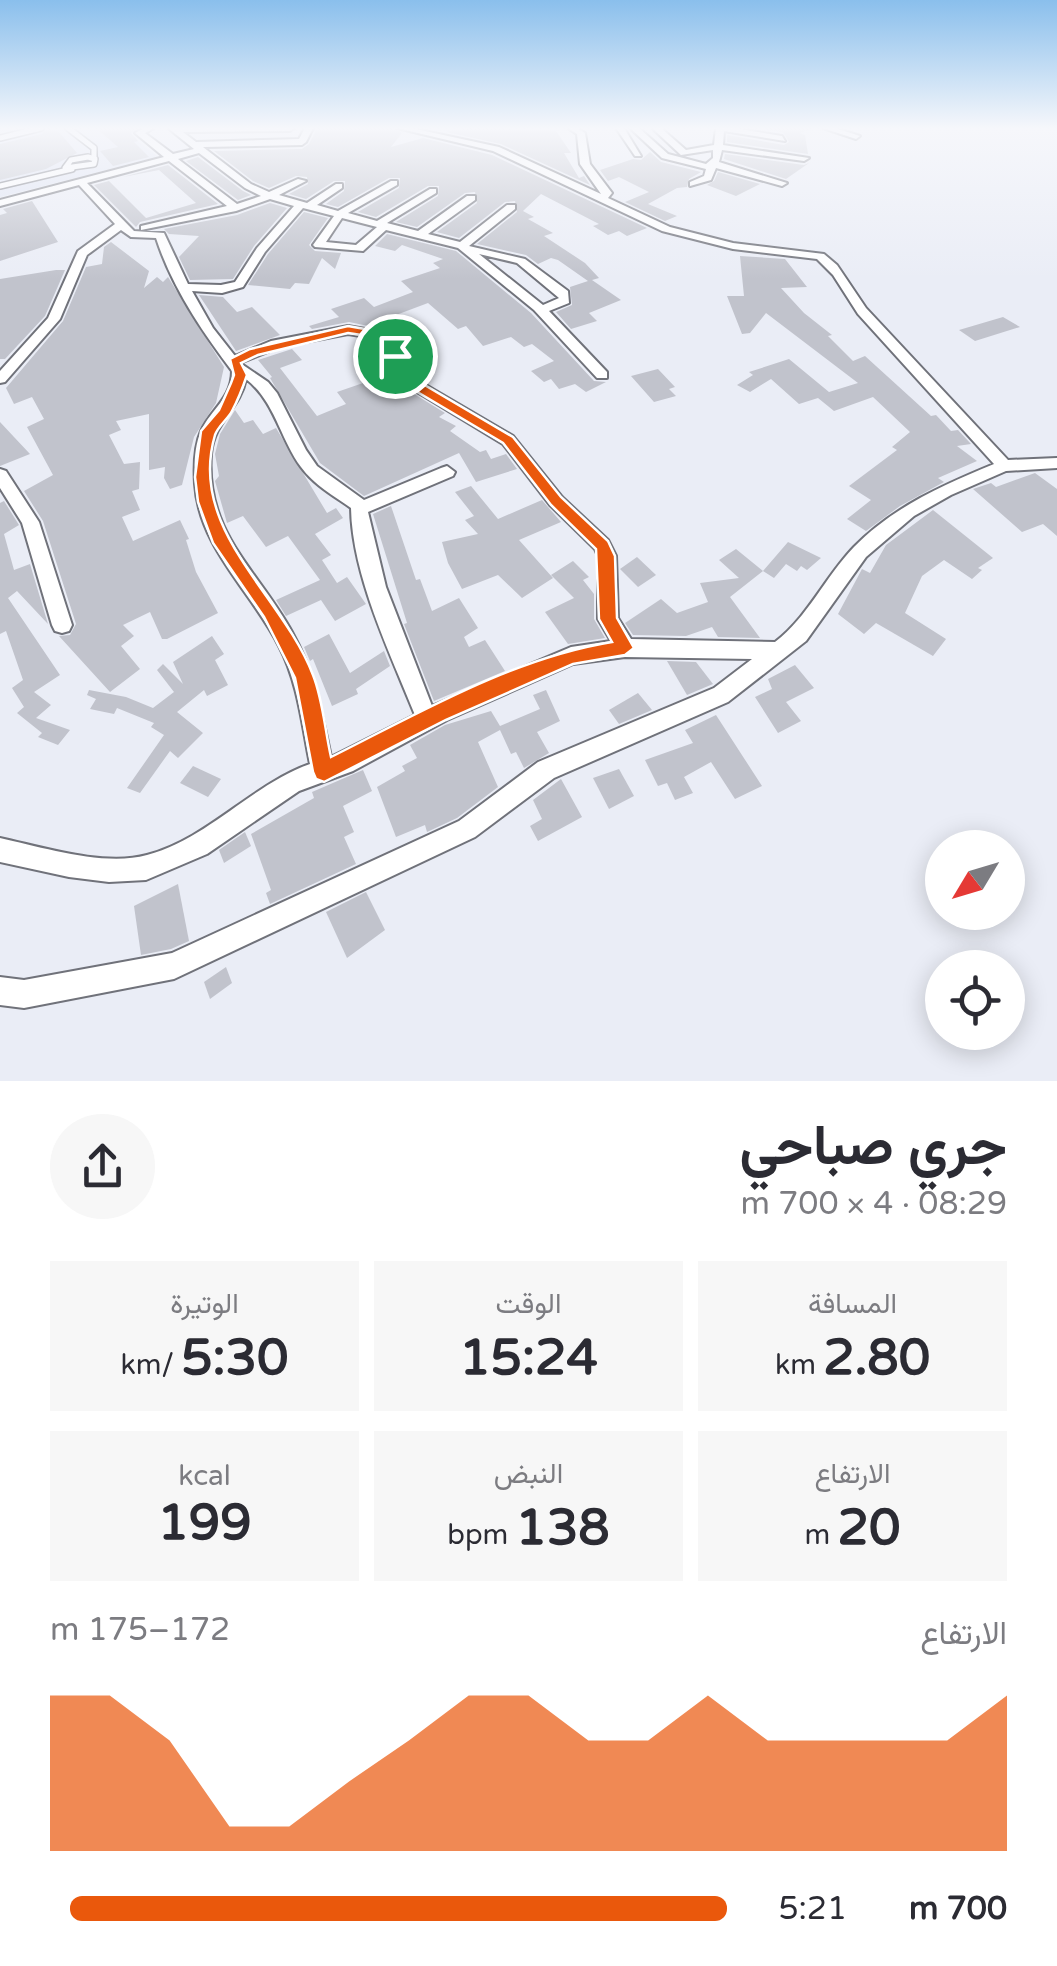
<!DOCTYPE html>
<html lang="ar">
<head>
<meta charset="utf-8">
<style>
  :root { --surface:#fff; --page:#f7f7f7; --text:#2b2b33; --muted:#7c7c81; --accent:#ea580c }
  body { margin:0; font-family:"Varela Round",Vazirmatn,sans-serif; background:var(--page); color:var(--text); direction:rtl; height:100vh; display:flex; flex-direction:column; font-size:38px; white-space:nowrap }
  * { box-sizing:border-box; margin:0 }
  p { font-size:32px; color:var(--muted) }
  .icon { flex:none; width:55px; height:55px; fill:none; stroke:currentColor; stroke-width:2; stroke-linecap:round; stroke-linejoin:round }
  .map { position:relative; height:1081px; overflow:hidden; direction:ltr }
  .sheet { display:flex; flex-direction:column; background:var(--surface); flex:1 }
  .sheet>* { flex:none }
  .needle { width:65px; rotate:232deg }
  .fabs { position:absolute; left:925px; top:830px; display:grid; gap:20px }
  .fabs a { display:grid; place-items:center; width:100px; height:100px; border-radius:50%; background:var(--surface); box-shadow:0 5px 25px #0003; font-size:50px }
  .pin { position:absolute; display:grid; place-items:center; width:85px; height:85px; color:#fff; margin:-42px; border:5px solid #fff; border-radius:50%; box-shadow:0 2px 10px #0007 }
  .round { display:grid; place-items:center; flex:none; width:105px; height:105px; border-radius:52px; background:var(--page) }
  .summary { display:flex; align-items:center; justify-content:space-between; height:170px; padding:0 50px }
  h1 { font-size:55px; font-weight:700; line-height:75px }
  .metrics { display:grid; grid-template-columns:repeat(3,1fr); gap:15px; height:170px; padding:10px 50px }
  .metrics div { display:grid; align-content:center; border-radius:0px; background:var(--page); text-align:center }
  .metrics b { font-size:50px; font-weight:700 }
  .metrics small { font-size:28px; font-weight:400 }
  .metrics p { font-size:28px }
  .chart { height:280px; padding:20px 50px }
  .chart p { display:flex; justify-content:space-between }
  .chart svg { width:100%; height:180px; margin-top:10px; fill:var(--accent); opacity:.7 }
  ul { padding:0 50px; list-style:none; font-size:32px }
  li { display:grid; grid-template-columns:160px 120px 1fr; align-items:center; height:75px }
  li i { height:25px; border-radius:12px; background:var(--accent) }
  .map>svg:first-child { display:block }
  .built { fill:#dee3f3 }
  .building { fill:#c1c3cc }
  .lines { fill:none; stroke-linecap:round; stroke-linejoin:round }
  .lane-casing { stroke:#70727a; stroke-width:8 }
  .street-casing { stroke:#70727a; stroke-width:4 }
  .lane { stroke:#fff; stroke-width:5 }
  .street { fill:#fff; fill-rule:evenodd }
  .route { fill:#ea580c; stroke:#fff; stroke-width:2.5; fill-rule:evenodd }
</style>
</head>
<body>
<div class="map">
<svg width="1057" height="1081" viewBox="0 0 1057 1081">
  <rect width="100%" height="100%" fill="#eaedf6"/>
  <path class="built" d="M11,128H140L126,132L158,157L0,197V130Z"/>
  <g class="building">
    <path d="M47,128L59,132L77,153L46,169L0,180V144L42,134Z"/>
    <path d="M96,128H137L131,133L138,141L134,142L149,157L113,166L100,151L118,147Z"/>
    <path d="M317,128H393L402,133L391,147L423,138L492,155L647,228L627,236L619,231L608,235L593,226L599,224L541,194L523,211L534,217L528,219L553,233L544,236L585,263L599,278L592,280L621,300L589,313L597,321L571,329L556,312L572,305L570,287L588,281L558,260L551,258L538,264L526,255L477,244L517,212L515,201L505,202L459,238L437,232L477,203L475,192L465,193L417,227L396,222L438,196L439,186H428L376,217L358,212L399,188L400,178H389L338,207L326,204L344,191L345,181H334L306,199L289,194L308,184L307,177L296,176L269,188L253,181L214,151L302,149L309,144Z"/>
    <path d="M468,128L556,131L571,153H564L579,178L584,176L590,185L501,144L446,132Z"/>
    <path d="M754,128H812L800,133L805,135L808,154L727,142V135L784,145L789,142L783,132Z"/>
    <path d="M650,152L661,162L701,172L689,179L687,187L677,188L648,204L677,216L665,221L625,202L649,192L619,177L608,181L600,170L633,159L641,160Z"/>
    <path d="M725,154L804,165L809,163L786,179L724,159Z"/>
    <path d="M198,157L243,191L251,195L238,200L186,161Z"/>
    <path d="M168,165L218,204L140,222L136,227L94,185L109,181L146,218L196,203L159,170L123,177Z"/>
    <path d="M718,172L760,184L736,196L707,185L714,181Z"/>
    <path d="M32,201L58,242L0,261V215L7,213L3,209Z"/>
    <path d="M270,203L287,208L254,246L233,279L190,280L179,257L199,236L169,234L164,229L237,215Z"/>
    <path d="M304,212L328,218L309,245L315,251L341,253L335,269L322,258L309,284L295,283L290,289L248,285L268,254Z"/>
    <path d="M387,234L456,251L531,313L594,381L606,382L586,392L575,384L559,389L551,379L544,382L531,371L554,361L532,344L524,347L511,337L483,346L466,326L458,329L428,303L388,318L408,337L394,342L378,328L349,322L312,329L309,326L339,317L331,309L364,298L374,307L413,292L401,281L440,268L433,263L443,259L402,245L395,251L375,246Z"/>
    <path d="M111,242L149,271L144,288L157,277L163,282L168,277L224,367L216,403L194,437L182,485L170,489L164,478L165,467L149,470V414L116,421L121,430L109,435L124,464L140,462L139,489L132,491L140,510L122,517L133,541L180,520L189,539L186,540L196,572L218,613L167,639H162L150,612L123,625L134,636L121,646L140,669L110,692L59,636L70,635L76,624L43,521L24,491L53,475L27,427L44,419L32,397L14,404L6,388L63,321L86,267L102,264L104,247Z"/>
    <path d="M740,256L785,259L807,287L781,288L804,313L832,335L828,336L853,361L865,356L931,416L936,415L951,431L958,430L971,444L957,446L977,461L938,478L944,482L900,506L866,531L847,519L871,500L849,486L897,450L892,447L910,432L873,397L834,411L818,398L799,404L771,379L750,392L737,385L753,375L749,372L789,359L829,392L858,383L766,313L750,333L742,334L727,296H744Z"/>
    <path d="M56,270H65L45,316L5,359H0V279Z"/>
    <path d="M199,295L223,297L237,312L252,307L280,335L236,351Z"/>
    <path d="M1003,317L1020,327L975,341L959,330Z"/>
    <path d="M292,349L302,360L280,368L317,416L346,404L337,392L366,382L372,387L386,381L400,396L405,390L411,392L445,413L439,417L456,426L450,431L480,452L486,450L491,459L506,454L517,469L476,482L459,453L364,496L320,463L270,378L272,377L258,360Z"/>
    <path d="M658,369L675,387L669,389L676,396L654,402L631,376Z"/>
    <path d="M235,410L244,423L253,420L263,434L276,428L327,513L336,508L343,518L315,534L331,555L322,560L337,583L347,577L366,604L335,621L321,600L286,616L276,600L320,580L288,536L266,547L243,516L227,523L215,481L219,476L215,454L220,434Z"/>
    <path d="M0,422L14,437L30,454L0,466Z"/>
    <path d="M1035,473L1057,489V536L1043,524L1022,532L973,489L991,483L996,487Z"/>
    <path d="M471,486L498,519L542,500L561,522L519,540L553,578L522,598L498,575L462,589L448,563L442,542L478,534L465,520L474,516L455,492Z"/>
    <path d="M4,501L19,525L4,534L14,570L30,564L48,624L17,591L8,598L60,675L34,692L51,705L36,718L70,730L58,745L38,737L42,733L17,713L24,707L12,688L23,680L6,631L0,634V503Z"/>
    <path d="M391,506L416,580L420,579L432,611L459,598L478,628L464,637L469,647L485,640L505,671L434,701L404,624L407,623L373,514Z"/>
    <path d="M933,510L993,558L978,568L982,570L972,579L944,560L922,576L905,613L946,639L933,656L876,623L864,634L838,614L862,569L870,573L886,545Z"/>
    <path d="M788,542L821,558L807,570L801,566L797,571L786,564L774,578L763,571L730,597L760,638L718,637L712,627L686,636L633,635L625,623L661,599L677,613L708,602L700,583L739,578L719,560L736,549L763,571Z"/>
    <path d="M637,557L656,575L638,587L620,569Z"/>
    <path d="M573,561L589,577L583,580L594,594V619L605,638L568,644L545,612L574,598L551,575Z"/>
    <path d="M329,634L350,673L384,651L390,666L356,689L358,694L332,706L313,659L310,661L304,647Z"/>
    <path d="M212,636L224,654L215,660L228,685L207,696L204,690L177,712L203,733L178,758L170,751L140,793L127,788L164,735L151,727L154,723L117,708L114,714L90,709L96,699L87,695L89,690L126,697L153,708L174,692L157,670L163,664L183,684L173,662Z"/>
    <path d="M667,661L696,662L713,684L687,695Z"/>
    <path d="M795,665L814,688L786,702L801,721L778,733L755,697L772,689L768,679Z"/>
    <path d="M546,690L560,721L537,732L549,753L524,768L516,752L511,754L500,730L478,742L498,787L457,818L427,832L425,825L396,837L377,787L405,771L402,766L417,758L410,745L445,725L491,711L500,726L540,709L533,695Z"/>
    <path d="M638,693L652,710L619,724L609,710Z"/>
    <path d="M716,715L762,786L735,799L711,762L684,777L693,793L675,800L667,783L658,786L645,760L693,743L685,730Z"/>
    <path d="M193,766L221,779L208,797L180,783Z"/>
    <path d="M619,769L634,796L609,809L593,778Z"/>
    <path d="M363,770L372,791L343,806L354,832L344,837L356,864L270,904L266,893L271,890L251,834L314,798L312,792Z"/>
    <path d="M561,779L582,817L538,841L530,826L542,819L533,800Z"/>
    <path d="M245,832L251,846L224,863L219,850Z"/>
    <path d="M178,884L189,941L171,949L141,955L134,906Z"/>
    <path d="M366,892L385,930L347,958L326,912Z"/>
    <path d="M226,967L232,983L210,999L204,982Z"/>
  </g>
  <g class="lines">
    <g class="lane-casing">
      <g id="lane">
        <path d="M68,128L94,148V158"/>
        <path d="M0,138L41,128"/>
        <path d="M88,157L95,159L94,164L65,168L71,160Z"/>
        <path d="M0,186L72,169"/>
      </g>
    </g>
    <g class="street-casing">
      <g id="street">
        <path d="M144,128H154L145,133L173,154L194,149L168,128H294L290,131L183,132L196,142L299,139L305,128H313L306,142L302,145L203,147L251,184L269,192L298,179L306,181L279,195L307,203L336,184H342V188L317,205L338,211L391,181H397V185L348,213L377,221L430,189H436V193L387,223L418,231L467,196H475V200L428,234L460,242L507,205H515V209L469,246L525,259L568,291L569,303L549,311L607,372V378H597L534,310L458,248L386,230L363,251L315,247L313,245L334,216L303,208L265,252L243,287L222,293L192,291L213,328L235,356L271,341L348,326L376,331L388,339L409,372L424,384L513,436L562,497L608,540L616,556L618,618L631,639L775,642C808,617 825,577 854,547C893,507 943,485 994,464L858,314L833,275L817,259L733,249L662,231L493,151L397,128H411L499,147L601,194L580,164L577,134L568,128H577L585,133L590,164L612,193L608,198L670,227L733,243L824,254L837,265L866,308L1008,460L1057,458V468L1006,471L951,495L914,516L866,557L806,641L728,702L554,778L475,837L174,979L24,1008L0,1005V977L24,980L172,953L459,821L538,762L714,688L752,659L625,657L573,664L447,720L353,771L299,791L207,854L146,880L109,882L69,877L0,862V838C42,847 104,867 147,855C208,839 251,785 310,764C302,725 298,682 279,646C252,592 199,548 195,484C194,467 194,447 201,431C211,409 232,398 232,371C201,330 172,287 156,238L131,237L121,230L87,255L60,319L5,382L0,383V371L48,318L78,251L115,224L79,185L0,206V200L164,157L135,133ZM199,153L245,188L261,196L237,204L178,159ZM169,161L227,206L141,226V230L236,211L270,199L294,206L257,248L235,282L221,285L188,284L164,233L134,231L87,183ZM342,218L377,227L356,245L326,242ZM479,254L517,263L559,298L543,305ZM348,334L367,337L378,345L399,378L414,390L503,444L550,505L595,549L598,556V619L611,641L571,647L432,706L386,587L368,512L453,476L455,472L447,466L441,468L364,500L317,466L306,450L277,393L268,382L240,363L280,347ZM246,379C275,401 280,439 301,467C314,485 334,496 351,508C352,575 390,653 415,715L331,757C322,714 314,671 292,632C258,570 205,533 211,454C214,421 240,409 246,379Z"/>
        <path d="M616,128H624L641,156H635Z"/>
        <path d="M630,128H639L668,154L706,164L713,158V150L681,155L652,128H661L686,150L714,145L716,128H734L782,136L785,141L724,131L723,145L809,158L804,161L722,150L719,162L787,183L782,186L716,168L711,180L690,186V182L704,176L706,169L662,158Z"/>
        <path d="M823,128H835L860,136L856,139Z"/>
        <path d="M0,469L6,471L39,522L72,625L69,631L62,633L55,631L52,625L22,523L0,488Z"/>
      </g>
    </g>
    <use href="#lane" class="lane"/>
    <use href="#street" class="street"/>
  </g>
  <linearGradient id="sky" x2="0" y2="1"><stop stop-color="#8abfec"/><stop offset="0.46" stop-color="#f6f7fb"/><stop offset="1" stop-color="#f6f7fb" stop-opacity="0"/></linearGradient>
  <rect width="1057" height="279" fill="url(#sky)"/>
  <path class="route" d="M348,326L376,331L423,384L513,437L561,497L608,541L615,556L617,618L634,648L625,655L573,664L446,720L324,782L316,779L313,772L295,678L264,617L213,543L198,502L195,477L201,431L219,410L231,383L234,375L230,359L250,349ZM348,333L368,336L414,390L503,443L551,505L596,549L599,619L612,642C513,658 419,713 331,757C325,731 323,700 313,675C282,594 187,530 215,435C218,426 228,419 232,411C238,400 243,387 247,375L241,363L258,355Z"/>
</svg>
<div class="fabs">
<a><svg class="needle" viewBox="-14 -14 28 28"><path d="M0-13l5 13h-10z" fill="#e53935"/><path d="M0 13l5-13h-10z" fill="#7c7c81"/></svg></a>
<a><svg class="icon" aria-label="locate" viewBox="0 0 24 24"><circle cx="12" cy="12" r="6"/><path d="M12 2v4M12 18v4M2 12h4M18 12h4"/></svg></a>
</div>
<div class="pin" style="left:395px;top:356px;background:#1e9e55"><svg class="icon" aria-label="arrive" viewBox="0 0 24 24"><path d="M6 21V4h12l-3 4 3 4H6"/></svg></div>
</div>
<section class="sheet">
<div class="summary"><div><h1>جري صباحي</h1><p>08:29 · 4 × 700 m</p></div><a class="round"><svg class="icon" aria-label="share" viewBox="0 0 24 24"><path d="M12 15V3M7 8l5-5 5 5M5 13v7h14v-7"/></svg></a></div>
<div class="metrics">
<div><p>المسافة</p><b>2.80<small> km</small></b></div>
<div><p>الوقت</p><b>15:24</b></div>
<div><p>الوتيرة</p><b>5:30<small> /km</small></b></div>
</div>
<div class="metrics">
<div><p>الارتفاع</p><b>20<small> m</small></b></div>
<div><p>النبض</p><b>138<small> bpm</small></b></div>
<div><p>kcal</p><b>199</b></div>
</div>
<div class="chart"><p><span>الارتفاع</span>172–175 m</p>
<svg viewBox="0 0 160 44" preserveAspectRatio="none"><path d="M0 44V6L10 6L20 17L30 38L40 38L50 27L60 17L70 6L80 6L90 17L100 17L110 6L120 17L130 17L140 17L150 17L160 6V44z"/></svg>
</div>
<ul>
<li><b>700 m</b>5:21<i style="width:97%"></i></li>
</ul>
</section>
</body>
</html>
